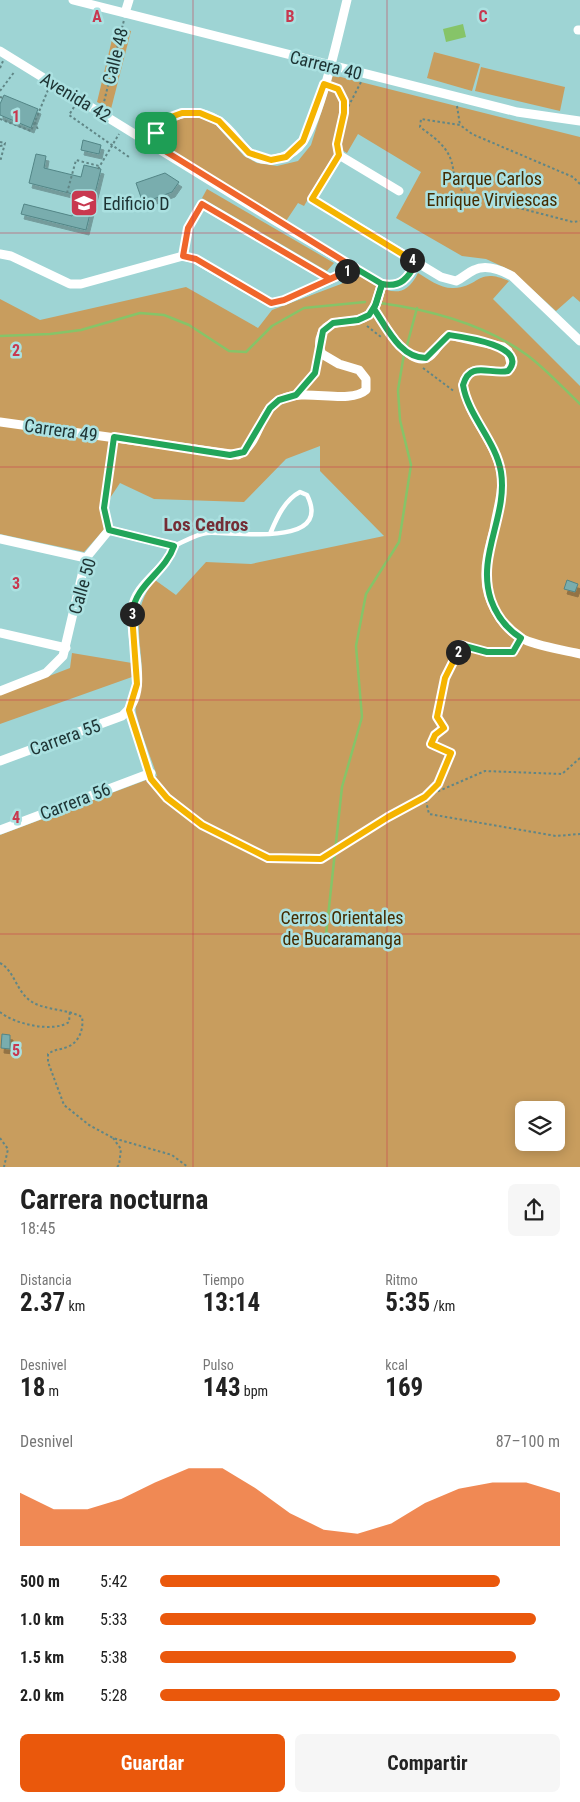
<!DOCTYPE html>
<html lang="es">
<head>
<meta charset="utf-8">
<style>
  :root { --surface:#fff; --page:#f6f6f6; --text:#222; --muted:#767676; --accent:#ea580c }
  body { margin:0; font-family:"Roboto Condensed",sans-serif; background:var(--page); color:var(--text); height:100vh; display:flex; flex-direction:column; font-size:19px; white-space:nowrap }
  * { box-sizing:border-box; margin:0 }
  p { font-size:16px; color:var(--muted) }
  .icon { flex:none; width:28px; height:28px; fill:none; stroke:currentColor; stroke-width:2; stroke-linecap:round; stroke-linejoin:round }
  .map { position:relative; height:1167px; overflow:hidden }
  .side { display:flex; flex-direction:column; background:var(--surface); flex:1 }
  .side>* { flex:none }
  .tools { position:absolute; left:515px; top:1101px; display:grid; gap:10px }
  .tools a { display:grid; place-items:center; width:50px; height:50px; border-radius:8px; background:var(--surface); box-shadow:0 2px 12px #0003; font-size:25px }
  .pin { position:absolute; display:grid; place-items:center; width:42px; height:42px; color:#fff; margin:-21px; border-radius:10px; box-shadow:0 2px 8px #0006 }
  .km { position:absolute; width:25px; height:25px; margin:-12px; border-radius:50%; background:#222; color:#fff; font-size:14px; line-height:25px; text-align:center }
  .round { display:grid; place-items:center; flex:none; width:52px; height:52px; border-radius:8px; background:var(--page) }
  .head { display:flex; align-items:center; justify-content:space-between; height:85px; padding:0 20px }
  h1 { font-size:28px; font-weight:700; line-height:38px }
  .figures { display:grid; grid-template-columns:repeat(3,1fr); gap:8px; height:85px; padding:5px 20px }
  .figures div { display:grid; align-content:center }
  .figures b { font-size:25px; font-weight:700 }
  .figures small { font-size:14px; font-weight:400 }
  .figures p { font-size:14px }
  .chart { height:140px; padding:10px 20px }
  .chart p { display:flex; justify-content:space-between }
  .chart svg { width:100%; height:90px; margin-top:5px; fill:var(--accent); opacity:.7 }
  .action { display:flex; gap:10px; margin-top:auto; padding:10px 20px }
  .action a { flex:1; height:58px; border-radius:8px; background:var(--accent); color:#fff; font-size:20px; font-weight:700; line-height:58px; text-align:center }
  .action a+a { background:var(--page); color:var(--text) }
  ul { padding:0 20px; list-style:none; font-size:16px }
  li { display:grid; grid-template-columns:80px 60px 1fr; align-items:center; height:38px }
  li i { height:12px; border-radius:6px; background:var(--accent) }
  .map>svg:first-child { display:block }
  .green { fill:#c89d5e; fill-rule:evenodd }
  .water { fill:#86c468 }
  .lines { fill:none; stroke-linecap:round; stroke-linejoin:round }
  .stream { stroke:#86c468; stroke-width:2.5 }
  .building { fill:#79adae; stroke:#528586; filter:url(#shadow) }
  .path { stroke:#608686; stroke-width:2; stroke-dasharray:2.5 2.5; stroke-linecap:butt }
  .service { stroke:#fff; stroke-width:4.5 }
  .minor { stroke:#fff; stroke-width:9 }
  .split-1-casing { stroke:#fff; stroke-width:10 }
  .split-2-casing { stroke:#fff; stroke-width:10 }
  .split-3-casing { stroke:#fff; stroke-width:10 }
  .split-4-casing { stroke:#fff; stroke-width:10 }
  .split-5-casing { stroke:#fff; stroke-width:10 }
  .split-1 { stroke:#f0652b; stroke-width:6 }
  .split-2 { stroke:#22a559; stroke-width:6 }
  .split-3 { stroke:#f5b400; stroke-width:6 }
  .split-4 { stroke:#22a559; stroke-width:6 }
  .split-5 { stroke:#f5b400; stroke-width:6 }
  .grid { fill:none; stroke:#c8384f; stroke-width:1; stroke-opacity:0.55 }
  .labels { text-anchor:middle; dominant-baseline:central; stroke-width:5; stroke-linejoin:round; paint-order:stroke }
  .street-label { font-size:18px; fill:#1d3333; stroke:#abe1e1 }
  .park-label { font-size:18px; fill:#442b00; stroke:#abe1e1 }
  .poi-label { font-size:18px; fill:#1d3333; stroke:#abe1e1; text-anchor:start }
  .neighbourhood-label { font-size:19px; font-weight:bold; fill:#742d35; stroke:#abe1e1 }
  .grid-label { font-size:16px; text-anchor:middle; font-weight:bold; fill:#c8384f; stroke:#abe1e1; stroke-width:5; stroke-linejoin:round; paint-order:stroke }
</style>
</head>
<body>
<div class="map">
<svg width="580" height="1167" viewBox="0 0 580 1167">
  <defs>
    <filter id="shadow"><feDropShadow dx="3" dy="5" stdDeviation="0" flood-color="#0004"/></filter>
  </defs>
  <rect width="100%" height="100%" fill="#9ed4d4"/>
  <g class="green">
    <path d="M115,27L131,31L111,109L97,102Z"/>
    <path d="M434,52L480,64L472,91L427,78Z"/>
    <path d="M481,67L565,87L560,111L475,91Z"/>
    <path d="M333,75L580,137V302L573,296L556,311L512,271L486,259L462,256L396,218L421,172L358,134L347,153L338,148L304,206L298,203L286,221L159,145L172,120L179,117L196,116L216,125L244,156L257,163L277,166L298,161L311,145Z"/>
    <path d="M207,189L334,263L327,271L202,198Z"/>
    <path d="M418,273C428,279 441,289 454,288C480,287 477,267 509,281L493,299L580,386V1167H0V835L157,776C150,755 141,734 136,713C134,702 142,687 142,675C142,639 129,611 155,580L176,595L206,562L251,564L384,536L320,471V446L286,459L244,502L154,499L120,483L104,507L108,525L84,552L0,534V299L40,320L186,287L258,328L272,310L341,284L357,274C380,287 402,306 418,273ZM524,1110H556V1142H524Z"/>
    <path d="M72,653L132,663V677L0,724V695L70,668Z"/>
  </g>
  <path class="water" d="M463,24L466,37L446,42L443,29Z"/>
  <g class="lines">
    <g class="stream">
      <path d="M380,303C432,310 484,324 527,355C546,369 563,388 580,404"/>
      <path d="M0,336L50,334L81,330L140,313L164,315L189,325L229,351L246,352L272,326L304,308L365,302"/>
      <path d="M406,349L417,308"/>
      <path d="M326,935L342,787L362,717L356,646L366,594L399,542L411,465L400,420L398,390L404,354"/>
    </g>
  </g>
  <g class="building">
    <path d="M4,95L38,109L31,128L0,115V104Z"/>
    <path d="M83,140L101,145L99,154L81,150Z"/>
    <path d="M36,154L46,156L44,168L81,177L84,165L101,169L86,230L21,214L24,204L72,216L77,195L29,183Z"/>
    <path d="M165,173L179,182L172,192L143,203L136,183Z"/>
    <path d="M567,580L578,584L575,592L564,589Z"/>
    <path d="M2,1034L10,1035V1049L1,1048Z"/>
  </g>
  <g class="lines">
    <g class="path">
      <path d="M0,68L3,61"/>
      <path d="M334,87L338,89C350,114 336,123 338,147"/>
      <path d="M0,91L15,71"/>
      <path d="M0,97L3,98"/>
      <path d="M103,106L124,20"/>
      <path d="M457,106L460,125"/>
      <path d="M74,107L69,115L129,157"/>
      <path d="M346,111L361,82"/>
      <path d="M0,119L31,131L48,90"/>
      <path d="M35,122L38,130"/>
      <path d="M0,142L5,143L0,162"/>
      <path d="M0,146L5,145"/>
      <path d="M98,169L119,134"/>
      <path d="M580,184L573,177L472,134L460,125L421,119L420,127C442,143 454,152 454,181L465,194L573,222L580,221"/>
      <path d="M67,193L76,160L99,166"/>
      <path d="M185,248L188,228L198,210"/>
      <path d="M367,326L381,337"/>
      <path d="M423,368L455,392"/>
      <path d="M302,387L315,373L317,362"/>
      <path d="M107,521L104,507L112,447"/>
      <path d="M132,718L148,766"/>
      <path d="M580,758L562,774L485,771L425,797L429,814L556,836L580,834"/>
      <path d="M153,782L167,798L202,825L268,858L321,859L387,817L425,797L438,783L451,753L431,744L435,735L444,728L437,717L445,677L461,645L487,652H513L517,644"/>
      <path d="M0,963C15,971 16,992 32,1002C45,1010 67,1009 82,1017C84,1029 79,1043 67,1047C60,1050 55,1049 48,1054V1062L64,1105L89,1125L113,1138L172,1155L188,1167"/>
      <path d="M0,1012C14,1024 53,1033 69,1022L70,1011"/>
      <path d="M0,1138L8,1149L4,1167"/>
      <path d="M113,1138L121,1149L119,1165L117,1167"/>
    </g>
    <path class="service" d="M174,546C184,542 196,534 207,533C232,531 334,549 307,495L300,492C284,500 276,520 270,534"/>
    <g class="minor">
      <path d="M73,0L517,112L580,121"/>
      <path d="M125,13L129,0"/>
      <path d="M578,30H580"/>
      <path d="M0,51L277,222L382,284C401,288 408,278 417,262"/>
      <path d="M152,143C162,114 192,104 219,121C239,133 246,165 275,159C285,157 292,154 299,147C319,126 339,32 347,0"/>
      <path d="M399,191L339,155L312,199L441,277L456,281C463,278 467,273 474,270C486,264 501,270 512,276L580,341"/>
      <path d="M202,204L330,279"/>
      <path d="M0,254L11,256L70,284H81L183,256L195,259L271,303L284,301L355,268"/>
      <path d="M374,309C383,323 407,366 427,358C436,354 440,340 449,335L503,347L508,351L511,364L507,371C490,375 470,360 463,385C468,416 495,441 501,472C504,491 497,510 494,529C490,545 485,561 486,578C486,599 501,628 521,638C538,647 561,649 580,654"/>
      <path d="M0,422L238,455C261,444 258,409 282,399C306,388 349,405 366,390V379L359,370L339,364L322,354C319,349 319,345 320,339C326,313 353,328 368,315C378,308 379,294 382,284"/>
      <path d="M0,539L86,558"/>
      <path d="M0,633L66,648"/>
      <path d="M0,691L46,673L63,656L86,558L109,530L174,546C166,571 136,582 132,609C128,642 153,692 122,716L0,761"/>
      <path d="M0,830L151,773"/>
    </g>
  </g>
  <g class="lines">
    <g class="split-1-casing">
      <path id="split-1" d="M156,133L152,143L355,268L284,300L271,303L196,259L183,256L188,228L202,204L330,279L347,271"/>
    </g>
    <g class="split-2-casing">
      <path id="split-2" d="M347,271L355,268L382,284L374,309C387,328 400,358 426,358L449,335C463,337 530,346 508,371C490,375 470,360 463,385C468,416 496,441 501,472C508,516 476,556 491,600C497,617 507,629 521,638L513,652H487L461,645L458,652"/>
    </g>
    <g class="split-3-casing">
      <path id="split-3" d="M132,614L137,684L129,710L151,779L167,798L202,825L268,858L321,859L388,817L425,797L438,784L451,753L431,744L435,735L444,728L437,717L445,678L458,652"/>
    </g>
    <g class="split-4-casing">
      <path id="split-4" d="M132,614C135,584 165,573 174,546L109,530L104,508L114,437L230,455L244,452L270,408L279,400L296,395L315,373L323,331L333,323L358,320L369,315L376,304L382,284C401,288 408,278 417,262L412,260"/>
    </g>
    <g class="split-5-casing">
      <path id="split-5" d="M156,133L171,117L182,113H200L219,121L249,153L271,160L286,157L303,141L324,84L338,89L344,101V113L337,144L339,155L312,199L412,260"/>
    </g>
    <use href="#split-1" class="split-1"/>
    <use href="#split-2" class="split-2"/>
    <use href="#split-3" class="split-3"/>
    <use href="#split-4" class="split-4"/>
    <use href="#split-5" class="split-5"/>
  </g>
  <path class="grid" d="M193,0V1167M387,0V1167M0,233H580M0,467H580M0,700H580M0,934H580"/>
  <defs>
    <g id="university-square" transform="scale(1.4375)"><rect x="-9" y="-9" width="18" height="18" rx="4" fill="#c8384f" stroke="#abe1e1"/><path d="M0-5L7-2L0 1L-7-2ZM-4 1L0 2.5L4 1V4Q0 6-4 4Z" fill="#fff"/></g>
  </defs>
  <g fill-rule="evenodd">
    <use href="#university-square" x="84" y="203"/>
  </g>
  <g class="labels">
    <g class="street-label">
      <text transform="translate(115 56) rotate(-76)">Calle 48</text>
      <text transform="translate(326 65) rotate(14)">Carrera 40</text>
      <text transform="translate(76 97) rotate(31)">Avenida 42</text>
      <text transform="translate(61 430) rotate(8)">Carrera 49</text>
      <text transform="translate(82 586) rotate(-74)">Calle 50</text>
      <text transform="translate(65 737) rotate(-20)">Carrera 55</text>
      <text transform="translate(75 801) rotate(-21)">Carrera 56</text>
    </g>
    <g class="park-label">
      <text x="492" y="178">Parque Carlos<tspan x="492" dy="21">Enrique Virviescas</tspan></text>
      <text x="342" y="917">Cerros Orientales<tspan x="342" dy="21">de Bucaramanga</tspan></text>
    </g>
    <g class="poi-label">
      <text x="103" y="203">Edificio D</text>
    </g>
    <g class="neighbourhood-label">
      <text x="206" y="524">Los Cedros</text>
    </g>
  </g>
  <g class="grid-label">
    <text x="97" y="22">A</text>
    <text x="290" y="22">B</text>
    <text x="483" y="22">C</text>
    <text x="16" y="122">1</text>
    <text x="16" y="356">2</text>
    <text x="16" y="589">3</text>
    <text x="16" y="823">4</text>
    <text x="16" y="1056">5</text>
  </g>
</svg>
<div class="tools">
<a><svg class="icon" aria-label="layers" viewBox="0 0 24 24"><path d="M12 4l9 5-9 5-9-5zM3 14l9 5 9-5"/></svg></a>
</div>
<div class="pin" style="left:156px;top:133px;background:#1e9e55"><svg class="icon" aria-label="arrive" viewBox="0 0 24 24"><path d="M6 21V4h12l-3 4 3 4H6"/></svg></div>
<b class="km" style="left:347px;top:271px">1</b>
<b class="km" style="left:458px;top:652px">2</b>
<b class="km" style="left:132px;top:614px">3</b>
<b class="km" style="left:412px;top:260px">4</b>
</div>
<section class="side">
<div class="head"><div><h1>Carrera nocturna</h1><p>18:45</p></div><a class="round"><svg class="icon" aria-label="share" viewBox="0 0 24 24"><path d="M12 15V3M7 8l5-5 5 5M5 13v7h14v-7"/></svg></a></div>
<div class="figures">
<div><p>Distancia</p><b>2.37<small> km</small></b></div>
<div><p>Tiempo</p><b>13:14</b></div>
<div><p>Ritmo</p><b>5:35<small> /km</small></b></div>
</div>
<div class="figures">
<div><p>Desnivel</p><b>18<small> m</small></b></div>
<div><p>Pulso</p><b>143<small> bpm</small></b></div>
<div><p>kcal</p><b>169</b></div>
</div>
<div class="chart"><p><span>Desnivel</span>87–100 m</p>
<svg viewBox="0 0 160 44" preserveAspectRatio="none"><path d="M0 44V18L10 26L20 26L30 21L40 13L50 6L60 6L70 16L80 28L90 36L100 38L110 33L120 23L130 16L140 13L150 13L160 18V44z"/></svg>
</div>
<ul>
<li><b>500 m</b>5:42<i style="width:85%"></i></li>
<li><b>1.0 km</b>5:33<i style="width:94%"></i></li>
<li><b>1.5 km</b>5:38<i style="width:89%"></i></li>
<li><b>2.0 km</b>5:28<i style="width:100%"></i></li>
</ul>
<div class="action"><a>Guardar</a><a>Compartir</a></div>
</section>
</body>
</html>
